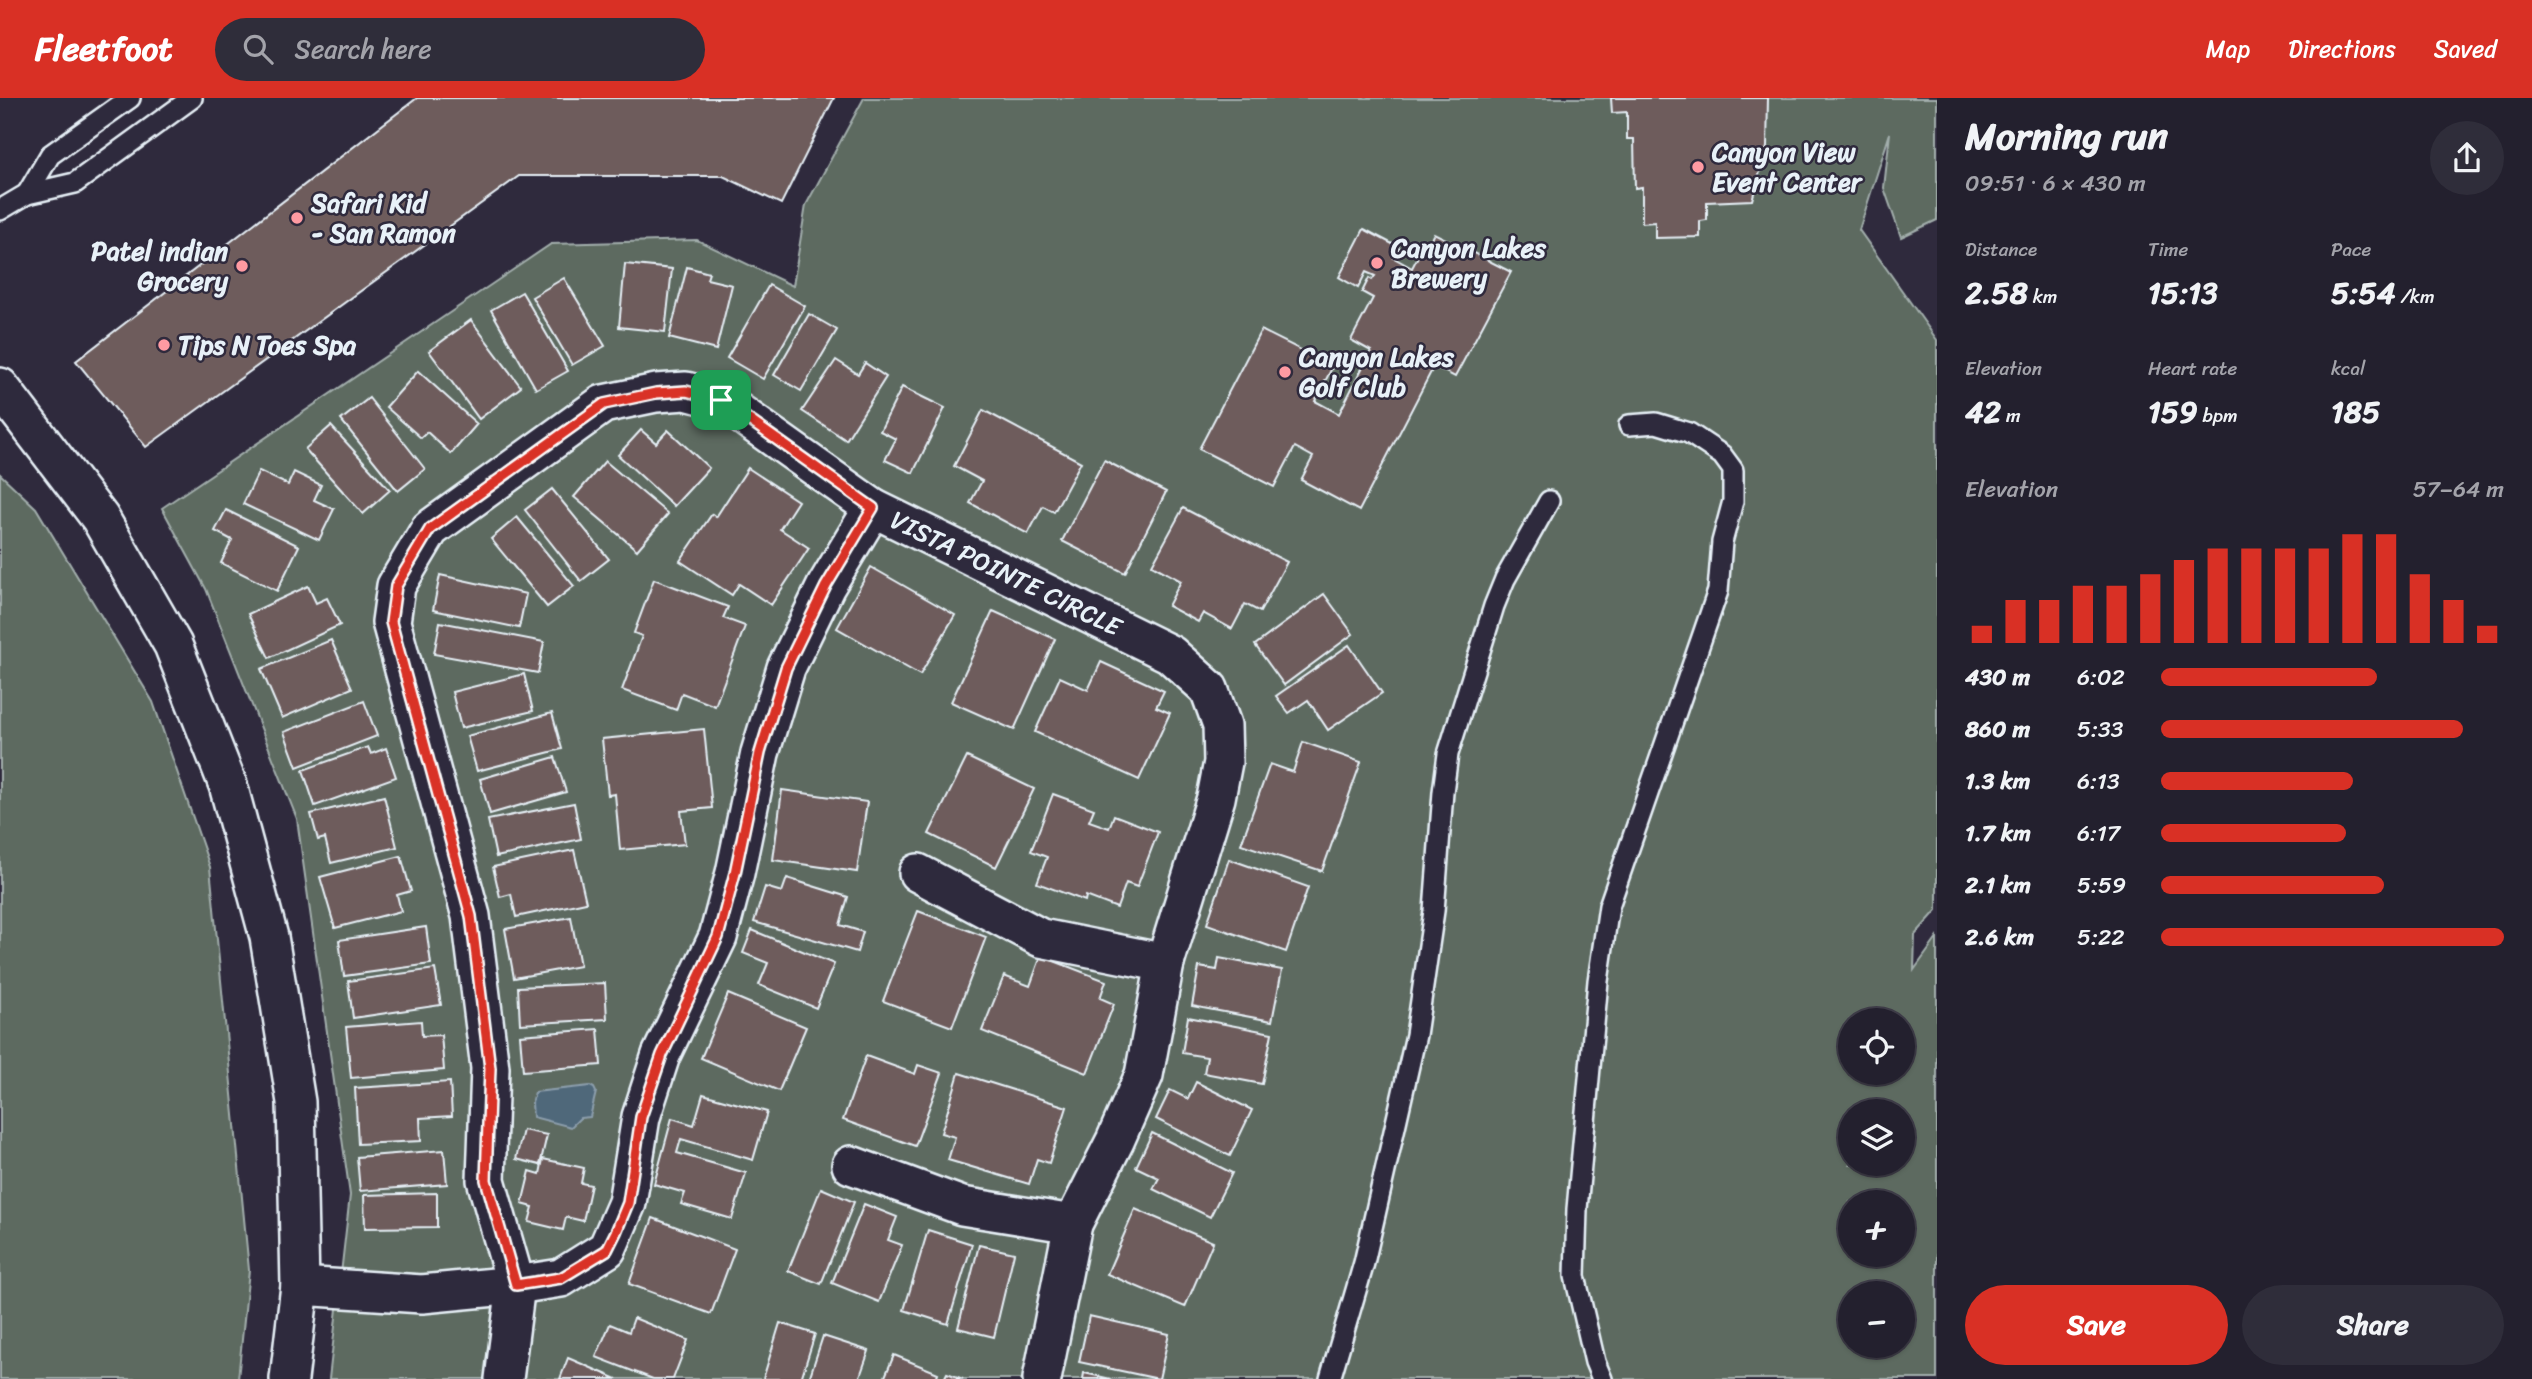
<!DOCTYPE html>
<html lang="en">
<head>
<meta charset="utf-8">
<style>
  :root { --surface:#23202e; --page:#2f2d3a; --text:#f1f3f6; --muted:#a3a3aa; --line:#403e4a; --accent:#d93025 }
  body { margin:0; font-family:Sriracha,sans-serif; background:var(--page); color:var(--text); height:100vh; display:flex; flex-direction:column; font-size:26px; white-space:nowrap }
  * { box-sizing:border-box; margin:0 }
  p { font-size:23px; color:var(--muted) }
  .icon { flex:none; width:38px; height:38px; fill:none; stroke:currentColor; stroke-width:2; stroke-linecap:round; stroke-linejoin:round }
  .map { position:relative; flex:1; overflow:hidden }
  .details { display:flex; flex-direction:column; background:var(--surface); width:595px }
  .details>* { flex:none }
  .buttons { position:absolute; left:1838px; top:910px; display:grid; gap:14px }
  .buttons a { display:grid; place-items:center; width:77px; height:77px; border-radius:50%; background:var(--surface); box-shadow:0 2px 5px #0004,0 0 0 2px var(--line); font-size:35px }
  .pin { position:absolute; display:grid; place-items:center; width:60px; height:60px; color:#fff; margin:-30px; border-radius:14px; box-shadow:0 4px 10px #0006 }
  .round { display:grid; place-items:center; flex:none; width:74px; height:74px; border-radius:37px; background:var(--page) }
  .head { display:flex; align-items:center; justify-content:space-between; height:119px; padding:0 28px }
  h1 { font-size:38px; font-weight:800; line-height:52px }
  .stats { display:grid; grid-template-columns:repeat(3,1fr); gap:10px; height:119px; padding:7px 28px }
  .stats div { display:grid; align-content:center }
  .stats b { font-size:30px; font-weight:800 }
  .stats small { font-size:19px; font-weight:400 }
  .stats p { font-size:19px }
  .chart { height:196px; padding:14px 28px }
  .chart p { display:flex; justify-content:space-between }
  .chart svg { width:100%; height:126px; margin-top:7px; stroke:var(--accent); stroke-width:6 }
  .primary-button { display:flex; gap:14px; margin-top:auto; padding:14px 28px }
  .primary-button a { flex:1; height:80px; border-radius:42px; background:var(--accent); color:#fff; font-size:28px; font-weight:800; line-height:80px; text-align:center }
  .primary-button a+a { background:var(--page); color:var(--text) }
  ul { padding:0 28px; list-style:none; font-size:23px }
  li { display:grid; grid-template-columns:112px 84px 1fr; align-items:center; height:52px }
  li i { height:18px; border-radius:9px; background:var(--accent) }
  header { display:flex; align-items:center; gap:42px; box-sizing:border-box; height:98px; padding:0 35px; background:var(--accent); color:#fff }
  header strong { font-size:33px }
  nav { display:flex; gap:38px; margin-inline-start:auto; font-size:24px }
  .search { width:490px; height:63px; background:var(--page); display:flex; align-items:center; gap:18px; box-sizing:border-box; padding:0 24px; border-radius:38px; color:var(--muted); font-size:26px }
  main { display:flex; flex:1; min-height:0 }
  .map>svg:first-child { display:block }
  .green { fill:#5d6a60; stroke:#a2aeac; stroke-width:2; fill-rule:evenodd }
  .water { fill:#4f677a; stroke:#8c9eac; stroke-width:2 }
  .building { fill:#6e5c5b; stroke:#e8f1f8; stroke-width:2 }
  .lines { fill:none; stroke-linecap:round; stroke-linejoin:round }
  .lane-casing { stroke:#e8f1f8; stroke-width:24 }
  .street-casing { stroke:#e8f1f8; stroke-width:42 }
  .lane { stroke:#2f2a3d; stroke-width:19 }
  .street { stroke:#2f2a3d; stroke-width:37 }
  .route-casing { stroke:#fff; stroke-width:14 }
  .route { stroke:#d93025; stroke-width:9 }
  .poi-dot { fill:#ff9aa2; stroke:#2f2a3d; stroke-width:2.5 }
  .labels { text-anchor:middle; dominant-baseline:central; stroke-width:5; stroke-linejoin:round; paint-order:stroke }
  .poi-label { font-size:26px; font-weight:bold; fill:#e8f1f8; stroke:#2f2a3d; text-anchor:start }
  .street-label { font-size:26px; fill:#e8f1f8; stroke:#2f2a3d }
</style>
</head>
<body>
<header>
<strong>Fleetfoot</strong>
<div class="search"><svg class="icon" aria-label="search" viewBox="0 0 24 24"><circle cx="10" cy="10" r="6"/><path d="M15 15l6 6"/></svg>Search here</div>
<nav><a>Map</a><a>Directions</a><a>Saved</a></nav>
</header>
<main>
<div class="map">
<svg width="1937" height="1281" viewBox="0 0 1937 1281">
  <rect width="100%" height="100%" fill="#2f2a3d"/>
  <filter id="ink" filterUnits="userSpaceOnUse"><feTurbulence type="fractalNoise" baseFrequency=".0143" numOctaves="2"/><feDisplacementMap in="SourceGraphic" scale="14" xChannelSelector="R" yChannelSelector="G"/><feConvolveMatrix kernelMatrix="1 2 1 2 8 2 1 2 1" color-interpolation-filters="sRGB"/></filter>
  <g filter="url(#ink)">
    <g class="green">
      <path d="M864,0H1937V122L1901,139L1884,90L1890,35L1859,132L1937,242V812L1915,837L1914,872L1937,840V1281H329L350,1097L297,721L206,491L162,410L551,146L697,142L793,188L806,107ZM1850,922H1902V975H1850ZM1850,1013H1902V1066H1850ZM1850,1104H1902V1157H1850ZM1850,1195H1902V1248H1850Z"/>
      <path d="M0,376L36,410L153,604L210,769L249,1172L238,1281H0Z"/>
    </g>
    <path class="water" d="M590,988L594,990L596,994L590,1019L580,1020L571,1029L533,1019L532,1005L535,994Z"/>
    <g class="building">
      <path d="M417,0H834L781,106L723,78H519L146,349L76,263Z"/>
      <path d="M1611,0H1768L1767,49L1752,102L1707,104V122L1700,123V139L1655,140V124L1642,125V89L1635,90L1634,41H1627V14L1612,15Z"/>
      <path d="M1364,131L1400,150L1394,160L1412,170L1426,143L1429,145L1434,135L1511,174L1455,279L1434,268L1359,413L1301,382L1313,359L1295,349L1274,389L1199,351L1261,232L1333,268L1315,303L1339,316L1371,253L1351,242L1373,200L1362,194L1369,180L1372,182L1375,178L1366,174L1358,190L1339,179Z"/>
      <path d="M625,166L672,171L665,234L619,229Z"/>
      <path d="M687,169L709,175L707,181L732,187L716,252L669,240Z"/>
      <path d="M564,180L605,248L572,267L532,199Z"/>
      <path d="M769,187L805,208L763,281L727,260Z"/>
      <path d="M522,194L568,273L536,291L491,212Z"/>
      <path d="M809,216L837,232L801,293L774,277Z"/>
      <path d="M471,222L521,289L479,321L429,253Z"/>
      <path d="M836,262L858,276L865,265L886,279L846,342L802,313Z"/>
      <path d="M418,273L477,326L451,356L427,334L421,340L386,309Z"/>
      <path d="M902,289L945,310L913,375L885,362L896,341L880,333Z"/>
      <path d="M369,300L425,371L398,393L341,322Z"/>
      <path d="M983,312L1081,364L1054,414L1043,408L1028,436L970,405L982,383L954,368Z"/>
      <path d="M331,328L390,392L363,416L305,351Z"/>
      <path d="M641,332L656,345L668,332L709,370L674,408L618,357Z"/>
      <path d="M1104,362L1166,394L1125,475L1062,443Z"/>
      <path d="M605,363L668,416L637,452L574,399Z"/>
      <path d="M748,370L798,403L780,431L809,450L771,507L739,486L732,497L680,463L712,416L716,419Z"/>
      <path d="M259,373L288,387L294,374L321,387L314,402L334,411L319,442L243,406Z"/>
      <path d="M552,391L609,461L581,483L525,412Z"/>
      <path d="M1183,410L1287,464L1260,514L1245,506L1232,531L1203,515L1198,524L1168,508L1181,483L1152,467Z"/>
      <path d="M226,412L299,448L277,493L221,465L232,442L215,433Z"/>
      <path d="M517,419L574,488L547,509L491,441Z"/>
      <path d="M871,469L955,517L920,577L837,530Z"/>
      <path d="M440,477L526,496L519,530L433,512Z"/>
      <path d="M654,481L728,509L723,520L745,528L715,608L682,595L676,612L622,592L642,538L634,535Z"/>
      <path d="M308,488L316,505L327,500L340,527L269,560L248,516Z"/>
      <path d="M1324,496L1353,536L1284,587L1255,547Z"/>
      <path d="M993,513L1055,541L1014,632L951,604Z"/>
      <path d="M440,524L544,544L538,575L434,556Z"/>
      <path d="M331,542L352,590L282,620L261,571Z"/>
      <path d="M1349,547L1382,595L1328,632L1308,602L1289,615L1276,598Z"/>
      <path d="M1101,564L1164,593L1156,609L1170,615L1139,682L1035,634L1060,579L1088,592Z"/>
      <path d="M524,576L533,613L461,630L452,594Z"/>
      <path d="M364,603L377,638L297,669L284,634Z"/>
      <path d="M552,615L562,651L477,673L467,638Z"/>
      <path d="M704,631L712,710L681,713L685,746L620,752L615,696L608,697L602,641Z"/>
      <path d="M1303,644L1361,664L1322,773L1241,746L1270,666L1293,674Z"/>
      <path d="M368,649L371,656L386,650L396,679L315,708L303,672Z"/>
      <path d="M555,659L566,694L490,716L480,681Z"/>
      <path d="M967,659L1034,691L996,769L929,736Z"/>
      <path d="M782,692L867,704L857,774L773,762Z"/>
      <path d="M1053,696L1094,711L1089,723L1109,730L1114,717L1158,734L1137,789L1126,785L1117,810L1086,798L1085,803L1037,785L1047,759L1031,753Z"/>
      <path d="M384,698L397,749L331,765L325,740L318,742L311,716Z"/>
      <path d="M574,705L581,741L496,759L488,722Z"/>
      <path d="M574,752L586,804L516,819L511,796L500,799L493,769Z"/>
      <path d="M401,758L411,793L397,797L401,813L335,830L320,779Z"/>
      <path d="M1229,761L1308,789L1286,854L1207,826Z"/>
      <path d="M787,780L848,799L840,827L863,834L857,854L754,824L765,789L782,794Z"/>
      <path d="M918,813L986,839L952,929L883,903Z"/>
      <path d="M571,819L580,868L514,880L505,831Z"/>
      <path d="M426,829L431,866L344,878L339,842Z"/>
      <path d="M752,832L834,866L816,910L759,887L768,865L743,855Z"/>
      <path d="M1041,858L1106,883L1100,900L1114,906L1087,975L982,933L1004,878L1030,888Z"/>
      <path d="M1219,860L1282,872L1272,923L1192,908L1199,869L1217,872Z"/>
      <path d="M435,871L441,907L353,920L348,883Z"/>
      <path d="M605,885L607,921L520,926L518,889Z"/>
      <path d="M728,896L806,929L779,993L701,960Z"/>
      <path d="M1188,919L1272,935L1262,986L1204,975L1207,959L1182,955Z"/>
      <path d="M421,923L422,938L441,937L444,972L351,980L346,929Z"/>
      <path d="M598,931L601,967L523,973L520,937Z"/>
      <path d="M866,958L915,976L918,967L942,975L915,1048L843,1022Z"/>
      <path d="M959,975L1067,1009L1049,1065L1037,1061L1029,1086L948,1062L955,1039L941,1035Z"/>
      <path d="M450,984L452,1018L420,1020L421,1043L358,1046L355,990Z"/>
      <path d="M1196,984L1252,1012L1230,1058L1156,1021L1170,992L1188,1001Z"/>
      <path d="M703,996L767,1014L753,1062L681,1041L677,1055L746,1075L732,1121L681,1106L685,1095L654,1086L672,1020L694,1027Z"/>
      <path d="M523,1032L547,1037L540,1067L516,1061Z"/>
      <path d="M1152,1035L1232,1075L1210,1119L1153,1091L1159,1080L1136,1069Z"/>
      <path d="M444,1052L447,1086L360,1093L357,1059Z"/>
      <path d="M543,1061L584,1070L581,1085L591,1087L583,1123L566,1119L563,1132L529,1124L533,1109L522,1106L530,1073L540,1076Z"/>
      <path d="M821,1090L854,1104L821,1186L788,1173Z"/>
      <path d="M437,1095V1129L365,1130L364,1097Z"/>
      <path d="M864,1106L897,1119L888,1142L902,1147L879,1204L832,1185Z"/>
      <path d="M1135,1111L1213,1144L1185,1209L1107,1176Z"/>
      <path d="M653,1120L735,1151L711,1216L629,1186Z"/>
      <path d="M928,1132L972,1146L948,1226L904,1212Z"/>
      <path d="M979,1147L1014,1155L994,1239L958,1230Z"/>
      <path d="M1089,1218L1169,1236L1159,1281L1079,1264Z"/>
      <path d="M634,1220L688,1242L673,1281H653L596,1259L610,1226L629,1234Z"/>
      <path d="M780,1225L815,1236L801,1281H763Z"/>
      <path d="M823,1238L869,1253L859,1281H809Z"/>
      <path d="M894,1257L938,1275L936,1281H884Z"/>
      <path d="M568,1260L617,1281H560Z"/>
      <path d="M947,1275L963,1281H944Z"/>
      <path d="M1084,1275L1111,1281H1083Z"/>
    </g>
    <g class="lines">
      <g class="lane-casing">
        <g id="lane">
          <path d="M27,96L50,57L130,0"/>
          <path d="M0,112L27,96L75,85L192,0"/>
          <path d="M1330,1281L1364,1165L1416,937L1434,813L1443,694L1448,656L1494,508L1505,481L1549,403"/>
          <path d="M1602,1281L1595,1264L1575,1178L1577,1111L1586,1013L1598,883L1609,808L1718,493L1722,444L1733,403V372L1722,357L1689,335L1656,325L1629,327"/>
        </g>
      </g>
      <g class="street-casing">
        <g id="street">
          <path d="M0,289L100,420L173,547L228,687L269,839L296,1004L300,1188L289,1281"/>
          <path d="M918,775L1041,840L1165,865"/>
          <path d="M851,1067L962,1108L1073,1126"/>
          <path d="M300,1188L422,1196L516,1187L561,1180L607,1151L627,1105L641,1019L661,957L718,839L735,775L760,655L786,570L826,488L873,410"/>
          <path d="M504,1281L516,1187L486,1082L490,970L471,818L391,524L396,488L430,431L603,306L656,295L686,293L721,302L873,410L1170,556L1209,591L1222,627L1223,664L1216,700L1165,865L1144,977L1115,1043L1073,1126L1042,1281"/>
        </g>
      </g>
      <use href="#lane" class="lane"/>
      <use href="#street" class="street"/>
    </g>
  </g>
  <g class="lines" filter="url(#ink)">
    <g class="route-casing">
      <path id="route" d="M686,293L721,302L873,410L826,488L786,570L760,655L735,775L718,839L662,957L641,1019L628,1105L616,1134L607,1152L561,1180L516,1187L486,1082L490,970L471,818L391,524L396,488L430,431L604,306L656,295Z"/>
    </g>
    <use href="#route" class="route"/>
  </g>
  <g class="poi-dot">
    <circle cx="1698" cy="69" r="7"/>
    <circle cx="297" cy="120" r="7"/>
    <circle cx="1377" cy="165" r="7"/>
    <circle cx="242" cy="168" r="7"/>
    <circle cx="164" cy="247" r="7"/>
    <circle cx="1285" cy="274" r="7"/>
  </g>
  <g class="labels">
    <g class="poi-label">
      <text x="1712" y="54">Canyon View<tspan x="1712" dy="30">Event Center</tspan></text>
      <text x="311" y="105">Safari Kid<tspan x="311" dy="30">- San Ramon</tspan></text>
      <text x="1391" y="150">Canyon Lakes<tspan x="1391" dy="30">Brewery</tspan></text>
      <text x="228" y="153" text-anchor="end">Patel indian<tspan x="228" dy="30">Grocery</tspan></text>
      <text x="178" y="247">Tips N Toes Spa</text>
      <text x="1299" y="259">Canyon Lakes<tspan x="1299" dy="30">Golf Club</tspan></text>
    </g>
    <g class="street-label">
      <text transform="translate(1006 475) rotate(26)">VISTA POINTE CIRCLE</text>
    </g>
  </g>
</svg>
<div class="buttons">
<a><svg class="icon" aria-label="locate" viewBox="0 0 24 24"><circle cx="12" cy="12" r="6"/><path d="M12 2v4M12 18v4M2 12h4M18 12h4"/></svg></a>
<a><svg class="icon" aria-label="layers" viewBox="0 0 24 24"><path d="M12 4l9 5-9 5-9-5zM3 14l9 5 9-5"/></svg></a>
<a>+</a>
<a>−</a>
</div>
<div class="pin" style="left:721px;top:302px;background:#1e9e55"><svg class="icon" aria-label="arrive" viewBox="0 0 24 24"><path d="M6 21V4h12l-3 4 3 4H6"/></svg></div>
</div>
<section class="details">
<div class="head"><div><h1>Morning run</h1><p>09:51 · 6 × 430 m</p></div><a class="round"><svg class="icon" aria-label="share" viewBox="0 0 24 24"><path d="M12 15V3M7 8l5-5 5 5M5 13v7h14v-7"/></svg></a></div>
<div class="stats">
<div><p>Distance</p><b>2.58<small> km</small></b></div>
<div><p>Time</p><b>15:13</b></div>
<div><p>Pace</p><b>5:54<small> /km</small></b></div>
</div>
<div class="stats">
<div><p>Elevation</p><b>42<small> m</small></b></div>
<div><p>Heart rate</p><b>159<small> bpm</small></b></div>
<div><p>kcal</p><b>185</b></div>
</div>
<div class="chart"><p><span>Elevation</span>57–64 m</p>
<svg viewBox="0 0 160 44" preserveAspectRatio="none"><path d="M5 44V38M15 44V29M25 44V29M35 44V24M45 44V24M55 44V20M65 44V15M75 44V11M85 44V11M95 44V11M105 44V11M115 44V6M125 44V6M135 44V20M145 44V29M155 44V38"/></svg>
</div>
<ul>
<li><b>430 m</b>6:02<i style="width:63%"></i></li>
<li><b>860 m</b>5:33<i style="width:88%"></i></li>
<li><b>1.3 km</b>6:13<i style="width:56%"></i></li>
<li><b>1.7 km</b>6:17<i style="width:54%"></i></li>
<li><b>2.1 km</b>5:59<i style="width:65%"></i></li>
<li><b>2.6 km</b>5:22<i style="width:100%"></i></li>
</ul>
<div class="primary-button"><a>Save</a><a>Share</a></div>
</section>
</main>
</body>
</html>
